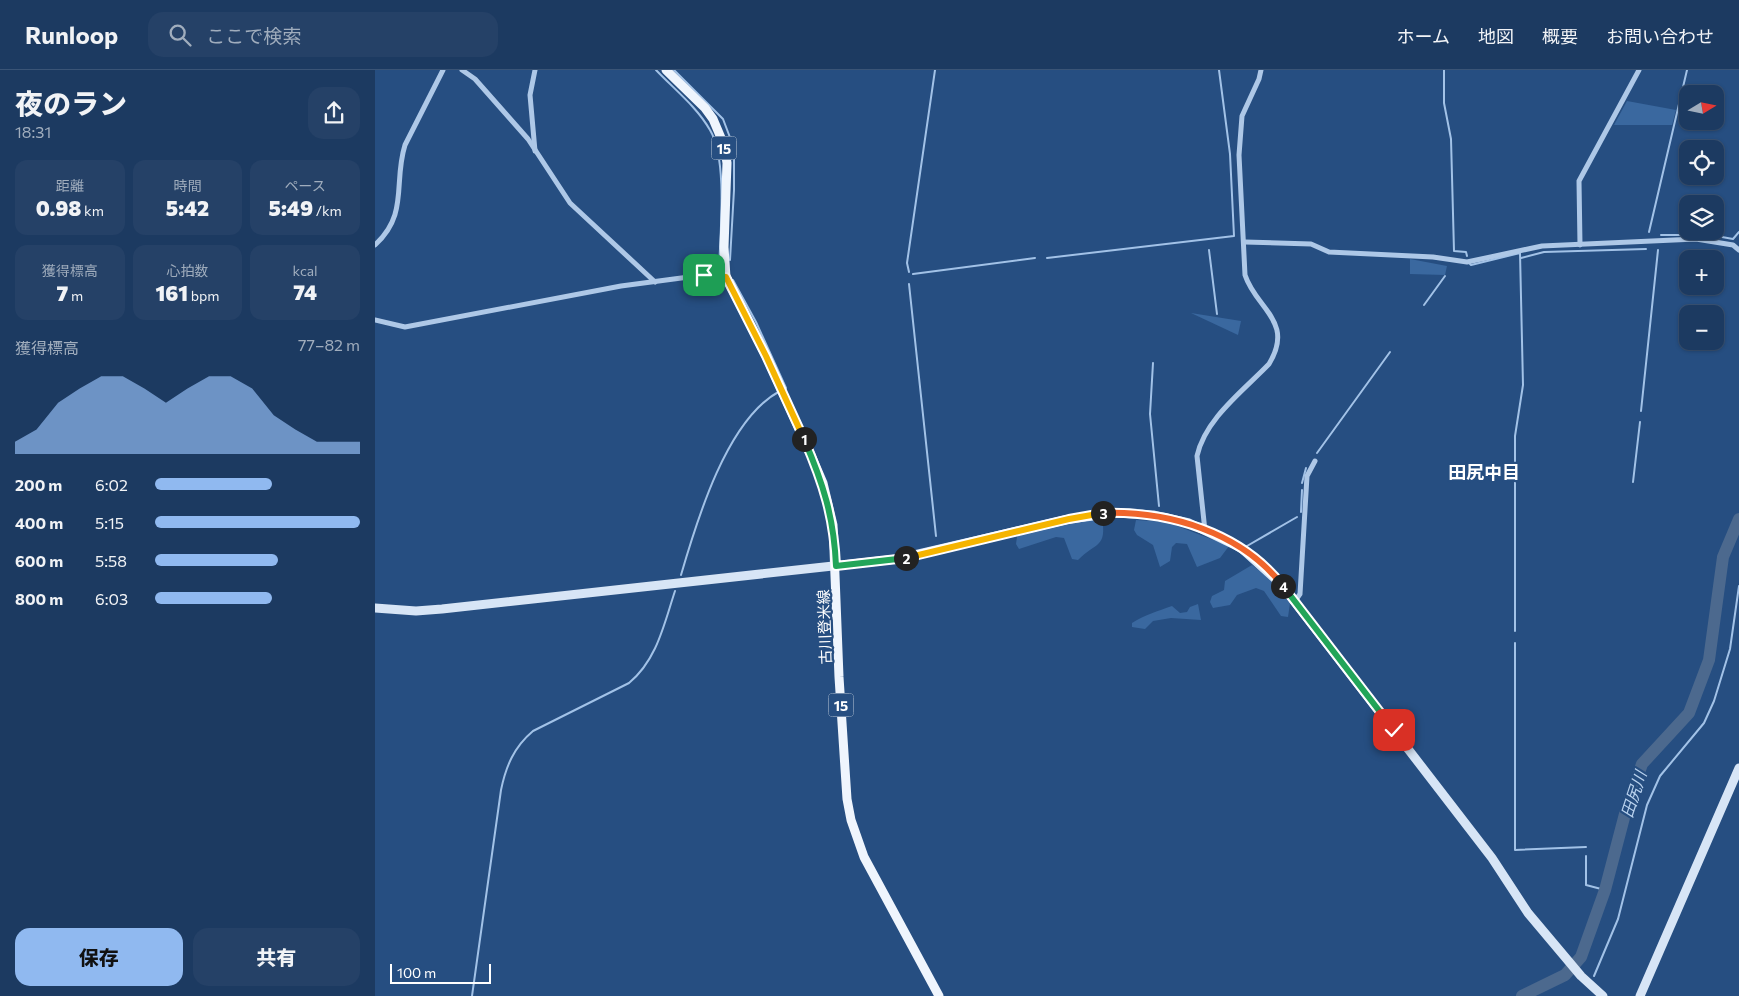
<!DOCTYPE html>
<html lang="ja">
<head>
<meta charset="utf-8">
<style>
  :root { --surface:#1c3a61; --page:#254167; --text:#f1f3f6; --muted:#a0adbd; --line:#3a5476; --accent:#90b9f0 }
  body { margin:0; font-family:Commissioner,"Noto Sans JP",sans-serif; background:var(--page); color:var(--text); height:100vh; display:flex; flex-direction:column; font-size:19px; white-space:nowrap }
  * { box-sizing:border-box; margin:0 }
  p { font-size:16px; color:var(--muted) }
  .icon { flex:none; width:28px; height:28px; fill:none; stroke:currentColor; stroke-width:2; stroke-linecap:round; stroke-linejoin:round }
  .map { position:relative; flex:1; overflow:hidden }
  .details { display:flex; flex-direction:column; background:var(--surface); width:375px }
  .details>* { flex:none }
  .needle { width:32px; rotate:80deg }
  .fabs { position:absolute; left:1304px; top:15px; display:grid; gap:10px }
  .fabs a { display:grid; place-items:center; width:45px; height:45px; border-radius:10px; background:var(--surface); box-shadow:0 1px 4px #0004,0 0 0 1px var(--line); font-size:25px }
  .scale { position:absolute; left:15px; bottom:12px; width:101px; box-sizing:border-box; padding-left:5px; border:2px solid #fff; border-top:0; font-size:14px; line-height:18px; white-space:nowrap; color:#fff; -webkit-text-stroke:4px #264e81; paint-order:stroke }
  .pin { position:absolute; display:grid; place-items:center; width:42px; height:42px; color:#fff; margin:-21px; border-radius:10px; box-shadow:0 2px 8px #0006 }
  .km { position:absolute; width:25px; height:25px; margin:-12px; border-radius:50%; background:#222; color:#fff; font-size:14px; line-height:25px; text-align:center }
  .round { display:grid; place-items:center; flex:none; width:52px; height:52px; border-radius:15px; background:var(--page) }
  .headline { display:flex; align-items:center; justify-content:space-between; height:85px; padding:0 15px }
  h1 { font-size:28px; font-weight:800; line-height:38px }
  .figures { display:grid; grid-template-columns:repeat(3,1fr); gap:8px; height:85px; padding:5px 15px }
  .figures div { display:grid; align-content:center; border-radius:12px; background:var(--page); text-align:center }
  .figures b { font-size:21px; font-weight:800 }
  .figures small { font-size:14px; font-weight:400 }
  .figures p { font-size:14px }
  .chart { height:140px; padding:10px 15px }
  .chart p { display:flex; justify-content:space-between }
  .chart svg { width:100%; height:90px; margin-top:5px; fill:var(--accent); opacity:.7 }
  .action { display:flex; gap:10px; margin-top:auto; padding:10px 15px }
  .action a { flex:1; height:58px; border-radius:15px; background:var(--accent); color:#111; font-size:20px; font-weight:800; line-height:58px; text-align:center }
  .action a+a { background:var(--page); color:var(--text) }
  ul { padding:0 15px; list-style:none; font-size:16px }
  li { display:grid; grid-template-columns:80px 60px 1fr; align-items:center; height:38px }
  li i { height:12px; border-radius:6px; background:var(--accent) }
  header { display:flex; align-items:center; gap:30px; box-sizing:border-box; height:70px; padding:0 25px; background:var(--surface); border-bottom:1px solid var(--line) }
  header strong { font-size:24px }
  nav { display:flex; gap:28px; margin-inline-start:auto; font-size:18px }
  .search { width:350px; height:45px; background:var(--page); display:flex; align-items:center; gap:12px; box-sizing:border-box; padding:0 18px; border-radius:15px; color:var(--muted); font-size:19px }
  main { display:flex; flex:1; min-height:0 }
  .map>svg:first-child { display:block }
  .green { fill:#3a689f }
  .lines { fill:none; stroke-linecap:round; stroke-linejoin:round }
  .stream { stroke:#a2c2e7; stroke-width:2 }
  .river { stroke:#4c698e; stroke-width:12 }
  .street { stroke:#aec8e7; stroke-width:5 }
  .secondary { stroke:#d7e5f6; stroke-width:9 }
  .primary { stroke:#eff5fd; stroke-width:9 }
  .split-1-casing { stroke:#fff; stroke-width:10 }
  .split-2-casing { stroke:#fff; stroke-width:10 }
  .split-3-casing { stroke:#fff; stroke-width:10 }
  .split-4-casing { stroke:#fff; stroke-width:10 }
  .split-5-casing { stroke:#fff; stroke-width:10 }
  .split-1 { stroke:#f5b400; stroke-width:6 }
  .split-2 { stroke:#22a559; stroke-width:6 }
  .split-3 { stroke:#f5b400; stroke-width:6 }
  .split-4 { stroke:#f0652b; stroke-width:6 }
  .split-5 { stroke:#22a559; stroke-width:6 }
  .labels { text-anchor:middle; dominant-baseline:central; stroke-width:4.5; stroke-linejoin:round; paint-order:stroke }
  .shield { fill:#264e81; stroke:#becad9; stroke-width:1 }
  .shield-label { font-size:14px; font-weight:bold; fill:#fff }
  .street-label { font-size:15px; fill:#fff; stroke:#264e81 }
  .water-label { font-size:16px; font-style:italic; fill:#b9d2ee; stroke:#264e81 }
  .quarter-label { font-size:18px; font-weight:bold; fill:#fff; stroke:#264e81 }
</style>
</head>
<body>
<header>
<strong>Runloop</strong>
<div class="search"><svg class="icon" aria-label="search" viewBox="0 0 24 24"><circle cx="10" cy="10" r="6"/><path d="M15 15l6 6"/></svg>ここで検索</div>
<nav><a>ホーム</a><a>地図</a><a>概要</a><a>お問い合わせ</a></nav>
</header>
<main>
<section class="details">
<div class="headline"><div><h1>夜のラン</h1><p>18:31</p></div><a class="round"><svg class="icon" aria-label="share" viewBox="0 0 24 24"><path d="M12 15V3M7 8l5-5 5 5M5 13v7h14v-7"/></svg></a></div>
<div class="figures">
<div><p>距離</p><b>0.98<small> km</small></b></div>
<div><p>時間</p><b>5:42</b></div>
<div><p>ペース</p><b>5:49<small> /km</small></b></div>
</div>
<div class="figures">
<div><p>獲得標高</p><b>7<small> m</small></b></div>
<div><p>心拍数</p><b>161<small> bpm</small></b></div>
<div><p>kcal</p><b>74</b></div>
</div>
<div class="chart"><p><span>獲得標高</span>77–82 m</p>
<svg viewBox="0 0 160 44" preserveAspectRatio="none"><path d="M0 44V38L10 32L20 19L30 12L40 6L50 6L60 12L70 19L80 12L90 6L100 6L110 12L120 25L130 32L140 38L150 38L160 38V44z"/></svg>
</div>
<ul>
<li><b>200 m</b>6:02<i style="width:57%"></i></li>
<li><b>400 m</b>5:15<i style="width:100%"></i></li>
<li><b>600 m</b>5:58<i style="width:60%"></i></li>
<li><b>800 m</b>6:03<i style="width:57%"></i></li>
</ul>
<div class="action"><a>保存</a><a>共有</a></div>
</section>
<div class="map">
<svg width="1364" height="926" viewBox="0 0 1364 926">
  <rect width="100%" height="100%" fill="#264e81"/>
  <g class="green">
    <path d="M1252,31L1301,40L1297,55H1239Z"/>
    <path d="M1035,189L1072,196L1070,205L1035,204Z"/>
    <path d="M816,243L866,251L863,265Z"/>
    <path d="M727,448C732,478 721,472 703,490L697,489L689,468L681,467L644,479L641,474L642,467C666,454 699,451 727,448Z"/>
    <path d="M761,450L792,452L854,476L845,488L822,497L812,474L801,473L797,477L795,491L785,497L778,475L762,465L759,460Z"/>
    <path d="M877,495L900,513L915,533L913,547L906,546L889,521L881,518L862,525L855,535L838,538L835,532L837,526L849,520L850,511Z"/>
    <path d="M823,534L826,550L796,548L778,551L770,559L757,557V553C769,545 783,541 797,536L805,543L812,542L815,537Z"/>
  </g>
  <g class="lines">
    <g class="stream">
      <path d="M281,0C299,19 322,37 335,60C353,90 345,165 344,201L346,202"/>
      <path d="M299,0L348,49L359,78V120L355,190"/>
      <path d="M1069,0V33L1076,69L1079,181L1091,182L1092,186"/>
      <path d="M1274,162L1312,0"/>
      <path d="M1286,165H1336L1358,169L1364,162"/>
      <path d="M834,180L842,244"/>
      <path d="M672,188L859,166L855,84L844,0"/>
      <path d="M1146,188L1169,182L1271,179"/>
      <path d="M1095,194L1096,195L1145,183L1148,315L1140,366V561"/>
      <path d="M534,202L532,193L560,0"/>
      <path d="M538,204L660,188"/>
      <path d="M358,210L381,252L411,318L409,319"/>
      <path d="M534,214L561,466"/>
      <path d="M1049,235L1070,206"/>
      <path d="M778,293L775,344L784,436"/>
      <path d="M1266,341L1283,180"/>
      <path d="M942,383L1015,282"/>
      <path d="M1258,412L1265,352"/>
      <path d="M927,413L931,398"/>
      <path d="M926,442L927,420"/>
      <path d="M872,476L922,447"/>
      <path d="M306,505C322,450 352,349 405,321"/>
      <path d="M1140,573V780L1211,777"/>
      <path d="M1211,786V815L1230,820"/>
      <path d="M1219,906L1243,849L1272,735L1285,706L1329,653L1339,631L1355,579L1364,516"/>
      <path d="M97,926L126,720C131,696 139,677 158,661L254,613C282,590 289,554 300,521"/>
    </g>
    <path class="river" d="M1147,926L1190,905L1206,887L1230,820L1251,740L1267,694L1314,643L1334,590L1348,487L1364,449"/>
    <g class="street">
      <path d="M87,0L100,9L153,69L195,133L280,212"/>
      <path d="M160,0L155,25L160,81"/>
      <path d="M870,172L936,174L954,182L1058,187L1092,192L1167,176L1321,169L1358,175L1364,180"/>
      <path d="M0,175C34,144 18,113 30,75L68,0"/>
      <path d="M1205,175L1204,111L1264,0"/>
      <path d="M0,250L30,257L246,216L329,205L351,207"/>
      <path d="M830,461L822,386C830,349 868,321 894,294C920,251 881,239 870,205L864,85L867,46L884,9L886,0"/>
      <path d="M920,531L925,524L932,406L940,391"/>
    </g>
    <g class="secondary">
      <path d="M0,538L41,541L67,539L522,489L694,449L742,443L778,445L814,453L866,478L906,514L1117,788L1153,843L1206,906L1228,926"/>
      <path d="M1265,926L1364,698"/>
    </g>
    <path class="primary" d="M291,0L330,38L338,49L349,75L352,93L349,177L351,207L391,286L436,385L448,413L458,455L464,607L472,729L476,750L489,787L564,926"/>
  </g>
  <g class="lines">
    <g class="split-1-casing">
      <path id="split-1" d="M329,205L351,207L391,286L429,369"/>
    </g>
    <g class="split-2-casing">
      <path id="split-2" d="M429,369C448,413 459,447 461,496L531,488"/>
    </g>
    <g class="split-3-casing">
      <path id="split-3" d="M531,488L694,449L728,443"/>
    </g>
    <g class="split-4-casing">
      <path id="split-4" d="M728,443C794,441 866,462 908,516"/>
    </g>
    <g class="split-5-casing">
      <path id="split-5" d="M908,516L1019,660"/>
    </g>
    <use href="#split-1" class="split-1"/>
    <use href="#split-2" class="split-2"/>
    <use href="#split-3" class="split-3"/>
    <use href="#split-4" class="split-4"/>
    <use href="#split-5" class="split-5"/>
  </g>
  <g class="labels">
    <g class="shield">
      <rect x="336.5" y="66.5" width="25" height="23" rx="4"/>
      <rect x="453.5" y="623.5" width="25" height="23" rx="4"/>
    </g>
    <g class="shield-label">
      <text x="349" y="78">15</text>
      <text x="466" y="635">15</text>
    </g>
    <g class="street-label">
      <text transform="translate(449 557) rotate(-92)">古川登米線</text>
    </g>
    <g class="water-label">
      <text transform="translate(1258 724) rotate(-72)">田尻川</text>
    </g>
    <g class="quarter-label">
      <text x="1109" y="402">田尻中目</text>
    </g>
  </g>
</svg>
<div class="fabs">
<a><svg class="needle" viewBox="-14 -14 28 28"><path d="M0-13l5 13h-10z" fill="#e53935"/><path d="M0 13l5-13h-10z" fill="#a0adbd"/></svg></a>
<a><svg class="icon" aria-label="locate" viewBox="0 0 24 24"><circle cx="12" cy="12" r="6"/><path d="M12 2v4M12 18v4M2 12h4M18 12h4"/></svg></a>
<a><svg class="icon" aria-label="layers" viewBox="0 0 24 24"><path d="M12 4l9 5-9 5-9-5zM3 14l9 5 9-5"/></svg></a>
<a>+</a>
<a>−</a>
</div>
<div class="scale">100 m</div>
<div class="pin" style="left:329px;top:205px;background:#1e9e55"><svg class="icon" aria-label="arrive" viewBox="0 0 24 24"><path d="M6 21V4h12l-3 4 3 4H6"/></svg></div>
<div class="pin" style="left:1019px;top:660px;background:#d93025"><svg class="icon" aria-label="check" viewBox="0 0 24 24"><path d="M5 12l5 5 9-10"/></svg></div>
<b class="km" style="left:429px;top:369px">1</b>
<b class="km" style="left:531px;top:488px">2</b>
<b class="km" style="left:728px;top:443px">3</b>
<b class="km" style="left:908px;top:516px">4</b>
</div>
</main>
</body>
</html>
